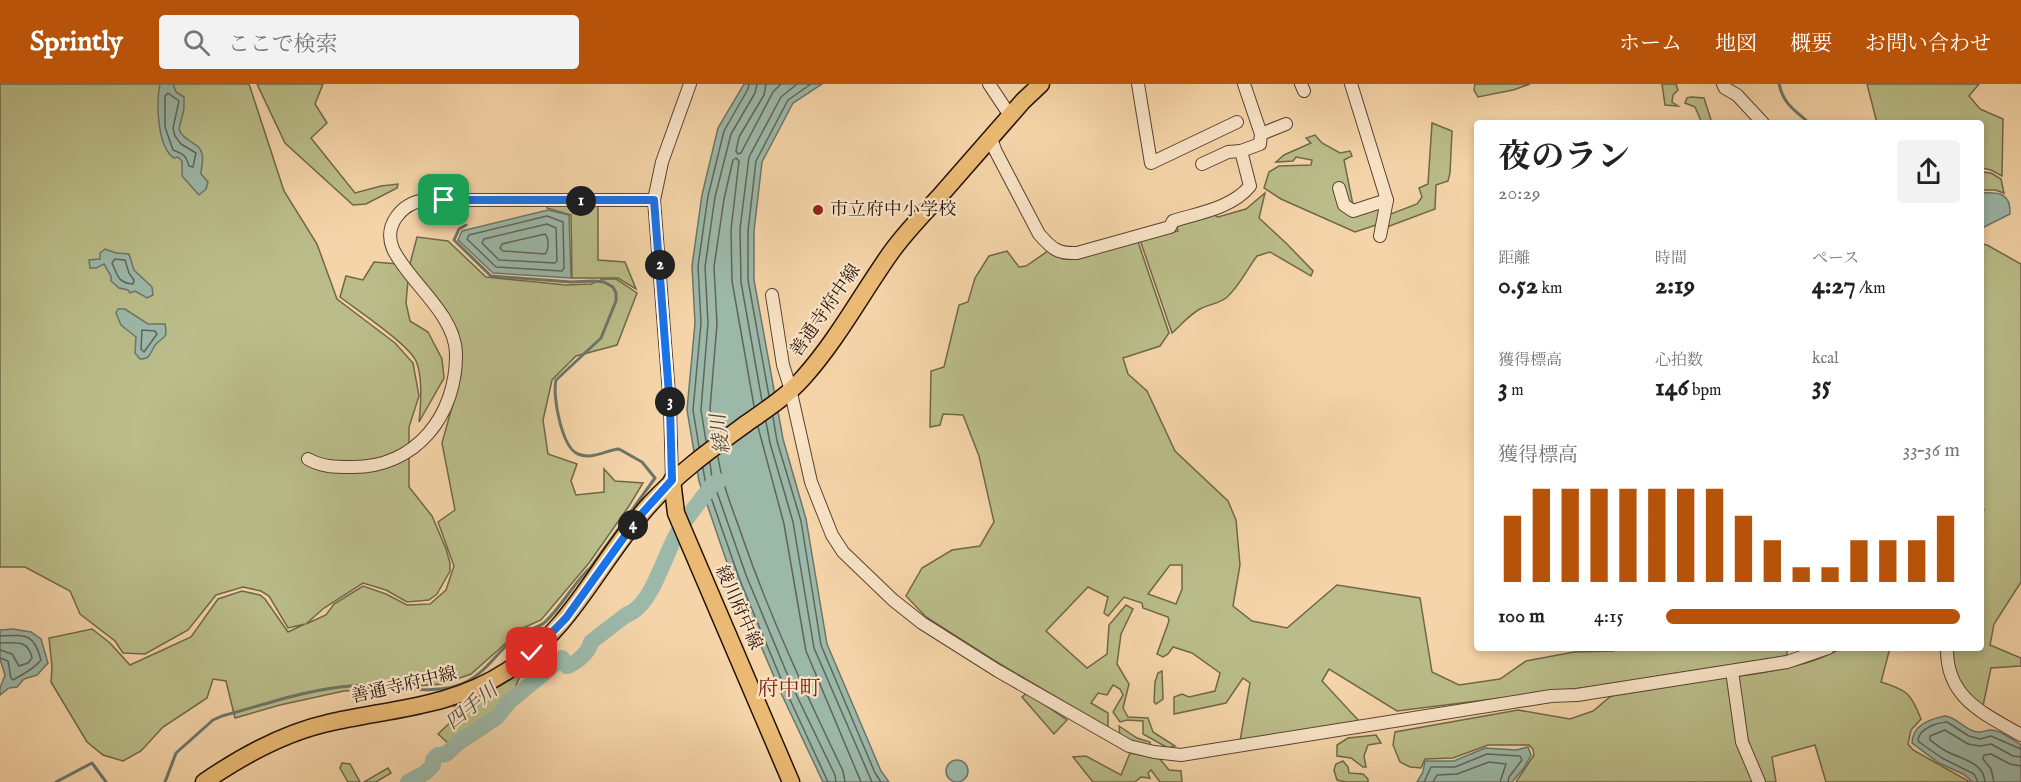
<!DOCTYPE html>
<html lang="ja">
<head>
<meta charset="utf-8">
<style>
  :root { --surface:#fff; --page:#f2f2f2; --text:#222; --muted:#767676; --accent:#b45309 }
  body { margin:0; font-family:"IM FELL English","Noto Serif JP",serif; background:var(--page); color:var(--text); height:100vh; display:flex; flex-direction:column; font-size:22px; white-space:nowrap }
  * { box-sizing:border-box; margin:0 }
  p { font-size:20px; color:var(--muted) }
  .icon { flex:none; width:33px; height:33px; fill:none; stroke:currentColor; stroke-width:2; stroke-linecap:round; stroke-linejoin:round }
  .map { position:relative; flex:1; overflow:hidden }
  .panel { position:absolute; left:1474px; top:36px; width:510px; height:531px; display:flex; flex-direction:column; background:var(--surface); border-radius:6px; box-shadow:0 3px 9px #0003 }
  .panel>* { flex:none }
  .pin { position:absolute; display:grid; place-items:center; width:51px; height:51px; color:#fff; margin:-26px; border-radius:12px; box-shadow:0 3px 9px #0006 }
  .km { position:absolute; width:30px; height:30px; margin:-15px; border-radius:50%; background:#222; color:#fff; font-size:16px; line-height:30px; text-align:center }
  .round { display:grid; place-items:center; flex:none; width:63px; height:63px; border-radius:6px; background:var(--page) }
  .head { display:flex; align-items:center; justify-content:space-between; height:102px; padding:0 24px }
  h1 { font-size:33px; font-weight:700; line-height:45px }
  .figures { display:grid; grid-template-columns:repeat(3,1fr); gap:9px; height:102px; padding:6px 24px }
  .figures div { display:grid; align-content:center }
  .figures b { font-size:26px; font-weight:700 }
  .figures small { font-size:16px; font-weight:400 }
  .figures p { font-size:16px }
  .chart { height:168px; padding:12px 24px }
  .chart p { display:flex; justify-content:space-between }
  .chart svg { width:100%; height:108px; margin-top:6px; stroke:var(--accent); stroke-width:6 }
  ul { padding:0 24px; list-style:none; font-size:20px }
  li { display:grid; grid-template-columns:96px 72px 1fr; align-items:center; height:45px }
  li i { height:15px; border-radius:8px; background:var(--accent) }
  header { display:flex; align-items:center; gap:36px; box-sizing:border-box; height:84px; padding:0 30px; background:var(--accent); color:#fff }
  header strong { font-size:28px }
  nav { display:flex; gap:33px; margin-inline-start:auto; font-size:21px }
  .search { width:420px; height:54px; background:var(--page); display:flex; align-items:center; gap:15px; box-sizing:border-box; padding:0 21px; border-radius:6px; color:var(--muted); font-size:22px }
  .map>svg:first-child { display:block }
  .green { fill:#babd89; stroke:#706749; stroke-width:1.5; fill-rule:evenodd }
  .water { fill:#9cb8a9; stroke:#6d7569; stroke-width:1.5 }
  .lines { fill:none; stroke-linecap:round; stroke-linejoin:round }
  .shore { stroke:#616459; stroke-width:1.5 }
  .stream { stroke:#6d7569; stroke-width:3 }
  .river { stroke:#9cb8a9; stroke-width:16 }
  .minor-casing { stroke:#5a4231; stroke-width:14 }
  .major-casing { stroke:#261109; stroke-width:19 }
  .minor { stroke:#f8e3c6; stroke-width:12 }
  .major { stroke:#eaba74; stroke-width:16 }
  .route-casing { stroke:#fff; stroke-width:12 }
  .route { stroke:#1a73e8; stroke-width:8 }
  .poi-dot { fill:#8f2418; stroke:#f8e3c6; stroke-width:2 }
  .labels { text-anchor:middle; dominant-baseline:central; stroke-width:4.5; stroke-linejoin:round; paint-order:stroke }
  .poi-label { font-size:18px; fill:#261109; stroke:#f8e3c6; text-anchor:start }
  .street-label { font-size:18px; fill:#261109; stroke:#f8e3c6 }
  .water-label { font-size:20px; font-style:italic; fill:#4f4b41; stroke:#f8e3c6 }
  .quarter-label { font-size:21px; fill:#7a1f14; stroke:#f8e3c6 }
</style>
</head>
<body>
<header>
<strong>Sprintly</strong>
<div class="search"><svg class="icon" aria-label="search" viewBox="0 0 24 24"><circle cx="10" cy="10" r="6"/><path d="M15 15l6 6"/></svg>ここで検索</div>
<nav><a>ホーム</a><a>地図</a><a>概要</a><a>お問い合わせ</a></nav>
</header>
<div class="map">
<svg width="2021" height="698" viewBox="0 0 2021 698">
  <rect width="100%" height="100%" fill="#f4d4a8"/>
  <filter id="stains"><feTurbulence type="fractalNoise" baseFrequency=".00333" numOctaves="4"/><feColorMatrix values="0 0 0 0 .2 0 0 0 0 .09 0 0 0 0 .02 0 0 0 .5 -.17"/></filter>
  <radialGradient id="worn" r=".72"><stop offset=".6" stop-color="#630" stop-opacity="0"/><stop offset="1" stop-color="#630" stop-opacity=".3"/></radialGradient>
  <g class="green">
    <path d="M0,0H249L284,107L317,160L337,215L395,259L413,279L419,312L409,343V403L432,432L446,465L450,479V487L437,510L429,516L407,518L386,506L363,499L324,524L306,540L326,531L334,520L363,502L386,510L407,521L430,520L446,506L454,482L438,438L455,426L442,359L461,291L458,247L410,180L417,153L448,157L486,193L566,201L591,200L603,195H616L637,209L617,261L576,272L552,296L543,336L548,370L577,380L571,397L576,411L604,408V385L615,397L643,399L629,422L589,479L541,536L523,544L471,590L443,600L344,607L280,621L235,634L226,597L213,595L207,614L163,643L141,667L123,677L103,671L87,658L51,598L52,583L49,554L92,545L110,559L130,581L191,553L218,515L242,507L260,511L265,515L288,548L305,540L288,544L269,512L261,507L243,503L216,511L188,546L145,570L123,569L115,557L80,530L70,507L25,483H0Z"/>
    <path d="M257,0H323L315,20L327,39L311,54L355,109L381,102L398,100L397,104L366,120L353,121L285,59Z"/>
    <path d="M1475,0H1530L1513,6L1478,13L1474,6Z"/>
    <path d="M1662,0H1676L1678,6L1673,11L1672,18L1678,22L1665,21Z"/>
    <path d="M1867,0H1979L1969,12L1980,25L2003,35L2002,92L1991,86L1982,84V39H1877Z"/>
    <path d="M1691,13L1704,14L1712,39H1702L1695,23L1685,19L1687,14Z"/>
    <path d="M1432,39L1452,47L1450,89L1448,97L1436,101L1435,125L1387,143L1376,141L1355,148L1281,115L1264,104L1269,88L1279,82L1311,81L1312,76L1296,73L1293,77L1276,78L1284,71L1311,59L1306,54L1315,51L1322,59L1340,69L1350,67L1352,72L1344,76L1353,121L1382,122L1391,130L1417,120L1422,113L1419,104L1428,100Z"/>
    <path d="M1982,88L1991,89L2001,95L2004,109L1995,106H1982Z"/>
    <path d="M1265,109L1259,134L1287,160L1313,187L1311,192L1270,168L1257,172C1247,185 1239,203 1226,214C1218,220 1209,220 1200,225C1189,231 1181,241 1172,249L1140,156L1178,147L1176,141L1212,130L1218,133L1246,125Z"/>
    <path d="M547,122H598V176L625,178L636,205L618,194H572L571,131L547,124Z"/>
    <path d="M1137,155L1169,249L1160,262L1123,274L1128,290L1147,307L1175,367L1228,417L1236,436L1240,481L1233,522L1252,537L1287,544L1337,501L1420,514L1432,588L1459,601L1500,595L1526,577L1574,568L1614,567L1615,564H1787V572L1590,603L1397,627L1329,585L1322,597L1359,637L1240,657L1250,599L1243,594L1226,619L1174,630V613L1182,610L1189,613L1215,607L1220,589L1192,569L1173,563L1168,570L1163,573L1157,570L1169,537L1168,533L1143,524L1142,519L1124,513L1108,532L1104,529L1108,513L1088,503L1046,547L1087,584L1107,570L1109,541L1126,521L1133,525L1121,550L1117,580L1129,600L1123,624L1128,633L1148,634L1153,648L1175,662L1168,664L1143,650V637L1127,636L1120,638L1113,628L1123,611L1120,605L1113,601L1107,611L1098,609L1091,619L1108,629V644L995,577L926,533L906,512L922,484L952,466L980,462L994,438L979,372L963,331L943,330L940,341L930,343L931,287L944,283L959,221L968,218L975,194L989,172L1007,167L1019,183L1026,182L1048,167L1063,175ZM1170,481H1182V505L1176,520L1148,510Z"/>
    <path d="M1982,160L1987,161L2021,180V498L1994,540L1990,561L2021,574V582L1991,584L1983,622C1955,600 1956,598 1952,564H1982V430L1984,426L1982,421Z"/>
    <path d="M374,178L398,180L408,196L406,219L410,237L428,248L442,275L444,294L419,338C421,320 423,293 416,277C408,260 357,226 340,213L346,192L363,196Z"/>
    <path d="M1842,564H1890L1881,598C1907,606 1911,609 1921,635L1911,646L1908,660L1913,666L1970,698H1826L1815,661L1772,673L1776,698H1516L1534,671L1533,665L1529,661H1488L1453,674L1425,675L1421,684L1410,683L1400,678L1393,661L1395,648L1518,626L1570,635L1593,627L1611,612L1727,593L1737,598L1739,592C1775,587 1809,582 1842,564Z"/>
    <path d="M1162,587L1163,615L1156,620L1154,618L1155,598L1158,589Z"/>
    <path d="M521,589L514,607L490,630L448,659L438,650L455,634L454,623L493,606Z"/>
    <path d="M1027,609L1067,636L1054,650L1022,613Z"/>
    <path d="M1119,642L1137,654L1150,658L1151,663L1120,653Z"/>
    <path d="M1376,651L1381,659L1368,661L1364,672L1366,683H1363L1351,674L1337,672V661L1348,654Z"/>
    <path d="M1130,669L1159,674L1169,686L1181,687L1182,698H1160L1151,686L1148,689L1150,694L1141,693L1135,698H1093L1073,673L1086,672L1121,691Z"/>
    <path d="M1343,677L1348,683L1349,689L1363,690L1368,695V698H1346L1337,696L1334,686L1336,680Z"/>
    <path d="M342,679L350,680L360,698H348L340,684Z"/>
    <path d="M388,684L391,689L376,698H364Z"/>
  </g>
  <g class="water">
    <path d="M160,0H173L176,8L184,13V25L179,45C183,58 200,58 202,70C204,76 201,83 201,90L208,98L206,105L199,111L182,92V77L178,73L174,74C157,63 156,18 160,0Z"/>
    <path d="M744,0H822L793,19L762,78L754,147V196L783,355L806,435L827,560L881,687L889,698H823L781,609L733,496L699,397L687,326L695,239L692,182L702,111L718,44Z"/>
    <path d="M1982,109C1999,108 2011,109 2010,130L1982,144Z"/>
    <path d="M548,126L569,131L571,194L493,189L458,156L462,147Z"/>
    <path d="M105,165L116,169L129,170L134,186L152,203L153,211L147,214L135,207L130,209L128,206L119,204L111,197V192L104,180L96,184H90L89,176L100,175V169Z"/>
    <path d="M118,225H125L148,240H165C168,255 164,252 156,260C150,267 152,275 140,275L135,269L136,253L121,241L116,229Z"/>
    <path d="M13,545L31,548L41,555L48,579L37,591L24,595L17,603L9,604L0,611V604L5,591L0,575V546Z"/>
    <path d="M1945,632C1955,633 1962,642 1971,646C1979,650 1982,647 1990,646C2000,646 2012,655 2021,661V698H1973L1963,690L1939,679L1912,659C1912,641 1930,635 1945,632Z"/>
    <path d="M1528,663L1531,671L1524,684L1512,698H1417L1423,688L1425,677H1454L1485,664L1516,666Z"/>
    <circle cx="957" cy="687" r="11"/>
  </g>
  <g class="lines">
    <g class="shore">
      <path d="M766,0L764,11L739,53L736,67L738,70L741,69L773,8L781,0"/>
      <path d="M168,9L179,17L173,44L175,52L181,60L196,69L193,83L189,82C186,71 183,70 173,66L165,43V12Z"/>
      <path d="M547,132L563,138L564,184L562,187L496,183L467,155L469,151Z"/>
      <path d="M547,140L556,144L557,177L555,179L499,176L482,159L484,155Z"/>
      <path d="M545,150C549,154 549,166 545,170L503,167L500,164L502,160Z"/>
      <path d="M115,175L125,176L129,189L134,196L133,200C118,199 118,192 112,179Z"/>
      <path d="M142,246L155,247L157,250L144,268L141,265Z"/>
      <path d="M769,312L748,196V147L756,77L788,16L811,0"/>
      <path d="M762,317L741,198L740,145L749,73L781,13L797,0"/>
      <path d="M773,333L777,357L801,437L821,561L875,689L881,698"/>
      <path d="M766,338L770,359L793,438L814,564L872,698"/>
      <path d="M758,343L784,440L806,567L861,698"/>
      <path d="M714,351L710,325L717,240L714,183L724,115L733,76L736,74L739,77L731,146L732,197L754,322"/>
      <path d="M706,357L701,326L708,239L705,183L715,113L731,50L755,9L757,0"/>
      <path d="M699,363L693,326L701,239L698,182L708,112L724,47L748,5L749,0"/>
      <path d="M718,373C722,400 733,426 742,452C770,533 806,610 843,687L845,698"/>
      <path d="M710,379L712,394L746,491L793,604L835,691L836,698"/>
      <path d="M703,384L705,396L739,494L786,607L828,698"/>
      <path d="M0,552C26,551 34,549 41,576C33,586 23,590 13,596L11,594L8,577L0,574"/>
      <path d="M0,559C16,559 28,555 32,574L28,579L19,582L12,570L0,566"/>
      <path d="M1424,698L1431,683H1455L1487,670L1520,672L1522,676L1509,693L1508,698"/>
      <path d="M1433,698L1437,691L1457,690L1489,678L1506,680L1500,698"/>
      <path d="M1978,698L1974,690L1942,674L1919,658L1918,655C1921,644 1936,639 1947,638L1969,652L1980,655L1991,652L2021,665"/>
      <path d="M1985,698C1984,678 1960,675 1946,667C1940,664 1935,659 1930,656V652L1945,646L1968,660L1980,662L1991,660L2013,672L2021,673"/>
      <path d="M1994,698L1991,685L1983,675L1984,671L1991,670L2010,680L2021,682"/>
    </g>
    <g class="stream">
      <path d="M1779,0C1784,21 1794,25 1809,39"/>
      <path d="M56,698L92,679L106,698"/>
      <path d="M165,698L176,669L213,636L222,632C264,621 307,605 351,602C388,599 435,615 468,597C484,588 493,575 505,563C512,557 520,551 528,547C533,544 539,543 544,539C562,523 573,499 591,483L655,394L642,378L619,365C606,366 592,376 578,370C562,364 552,312 556,296L601,254L616,217V209L613,203L604,198L594,197L571,198L491,192L454,156L459,145L466,141"/>
    </g>
    <path class="river" d="M408,698L425,689L433,681V676L438,671L446,670L458,659L497,633L510,617L562,574L567,582C577,579 589,568 591,558L626,531C652,523 664,471 677,450C687,432 701,416 713,400L719,397"/>
    <g class="minor-casing">
      <g id="minor">
        <path d="M989,0L1007,27L1011,30"/>
        <path d="M1138,0L1151,79L1237,38"/>
        <path d="M1301,0L1304,7"/>
        <path d="M1351,0L1387,116L1380,152"/>
        <path d="M1723,0L1725,4L1737,11L1763,39"/>
        <path d="M1261,50L1286,40"/>
        <path d="M991,54L995,66L1039,150C1052,165 1058,170 1077,169L1170,143L1173,137C1199,129 1232,124 1250,102L1241,67L1260,60L1261,50L1244,0"/>
        <path d="M1202,80L1228,68L1241,67"/>
        <path d="M1339,104L1344,121L1353,127L1387,116"/>
        <path d="M772,211L783,281L789,300L811,398L832,451L843,468L893,516L922,539L998,587L1129,662L1154,668L1181,671L1551,612L1577,611L1787,578L1828,564"/>
        <path d="M308,375C322,383 335,383 351,383C416,384 457,331 456,269C455,230 408,197 393,165C383,141 402,119 425,116H654"/>
        <path d="M672,396L670,323L654,116L662,78L690,0"/>
        <path d="M1947,564C1946,614 1983,629 2021,651"/>
        <path d="M1732,587L1742,658L1759,698"/>
      </g>
    </g>
    <g class="major-casing">
      <g id="major">
        <path d="M672,396L676,429L791,698"/>
        <path d="M204,698C242,672 283,649 328,639C389,625 453,623 507,587C573,545 600,475 650,420C679,388 713,364 747,339C767,325 787,312 803,294C838,255 862,209 892,167C906,148 923,130 939,113C967,81 995,49 1023,17L1041,0"/>
      </g>
    </g>
    <use href="#minor" class="minor"/>
    <use href="#major" class="major"/>
  </g>
  <g class="lines">
    <g class="route-casing">
      <path id="route" d="M444,116H654L670,323L672,396L637,435L566,534L532,569"/>
    </g>
    <use href="#route" class="route"/>
  </g>
  <circle class="poi-dot" cx="818" cy="126" r="6"/>
  <g class="labels">
    <g class="poi-label">
      <text x="830" y="126">市立府中小学校</text>
    </g>
    <g class="street-label">
      <text transform="translate(826 227) rotate(-55)">善通寺府中線</text>
      <text transform="translate(738 524) rotate(66)">綾川府中線</text>
      <text transform="translate(404 602) rotate(-13)">善通寺府中線</text>
    </g>
    <g class="water-label">
      <text transform="translate(721 350) rotate(-97)">綾川</text>
      <text transform="translate(472 623) rotate(-39)">四手川</text>
    </g>
    <g class="quarter-label">
      <text x="789" y="605">府中町</text>
    </g>
  </g>
  <rect width="100%" height="100%" filter="url(#stains)"/>
  <rect width="100%" height="100%" fill="url(#worn)"/>
</svg>
<div class="pin" style="left:444px;top:116px;background:#1e9e55"><svg class="icon" aria-label="arrive" viewBox="0 0 24 24"><path d="M6 21V4h12l-3 4 3 4H6"/></svg></div>
<div class="pin" style="left:532px;top:569px;background:#d93025"><svg class="icon" aria-label="check" viewBox="0 0 24 24"><path d="M5 12l5 5 9-10"/></svg></div>
<b class="km" style="left:581px;top:117px">1</b>
<b class="km" style="left:660px;top:181px">2</b>
<b class="km" style="left:670px;top:318px">3</b>
<b class="km" style="left:633px;top:441px">4</b>
<section class="panel">
<div class="head"><div><h1>夜のラン</h1><p>20:29</p></div><a class="round"><svg class="icon" aria-label="share" viewBox="0 0 24 24"><path d="M12 15V3M7 8l5-5 5 5M5 13v7h14v-7"/></svg></a></div>
<div class="figures">
<div><p>距離</p><b>0.52<small> km</small></b></div>
<div><p>時間</p><b>2:19</b></div>
<div><p>ペース</p><b>4:27<small> /km</small></b></div>
</div>
<div class="figures">
<div><p>獲得標高</p><b>3<small> m</small></b></div>
<div><p>心拍数</p><b>146<small> bpm</small></b></div>
<div><p>kcal</p><b>35</b></div>
</div>
<div class="chart"><p><span>獲得標高</span>33–36 m</p>
<svg viewBox="0 0 160 44" preserveAspectRatio="none"><path d="M5 44V17M15 44V6M25 44V6M35 44V6M45 44V6M55 44V6M65 44V6M75 44V6M85 44V17M95 44V27M105 44V38M115 44V38M125 44V27M135 44V27M145 44V27M155 44V17"/></svg>
</div>
<ul>
<li><b>100 m</b>4:15<i style="width:100%"></i></li>
</ul>
</section>
</div>
</body>
</html>
